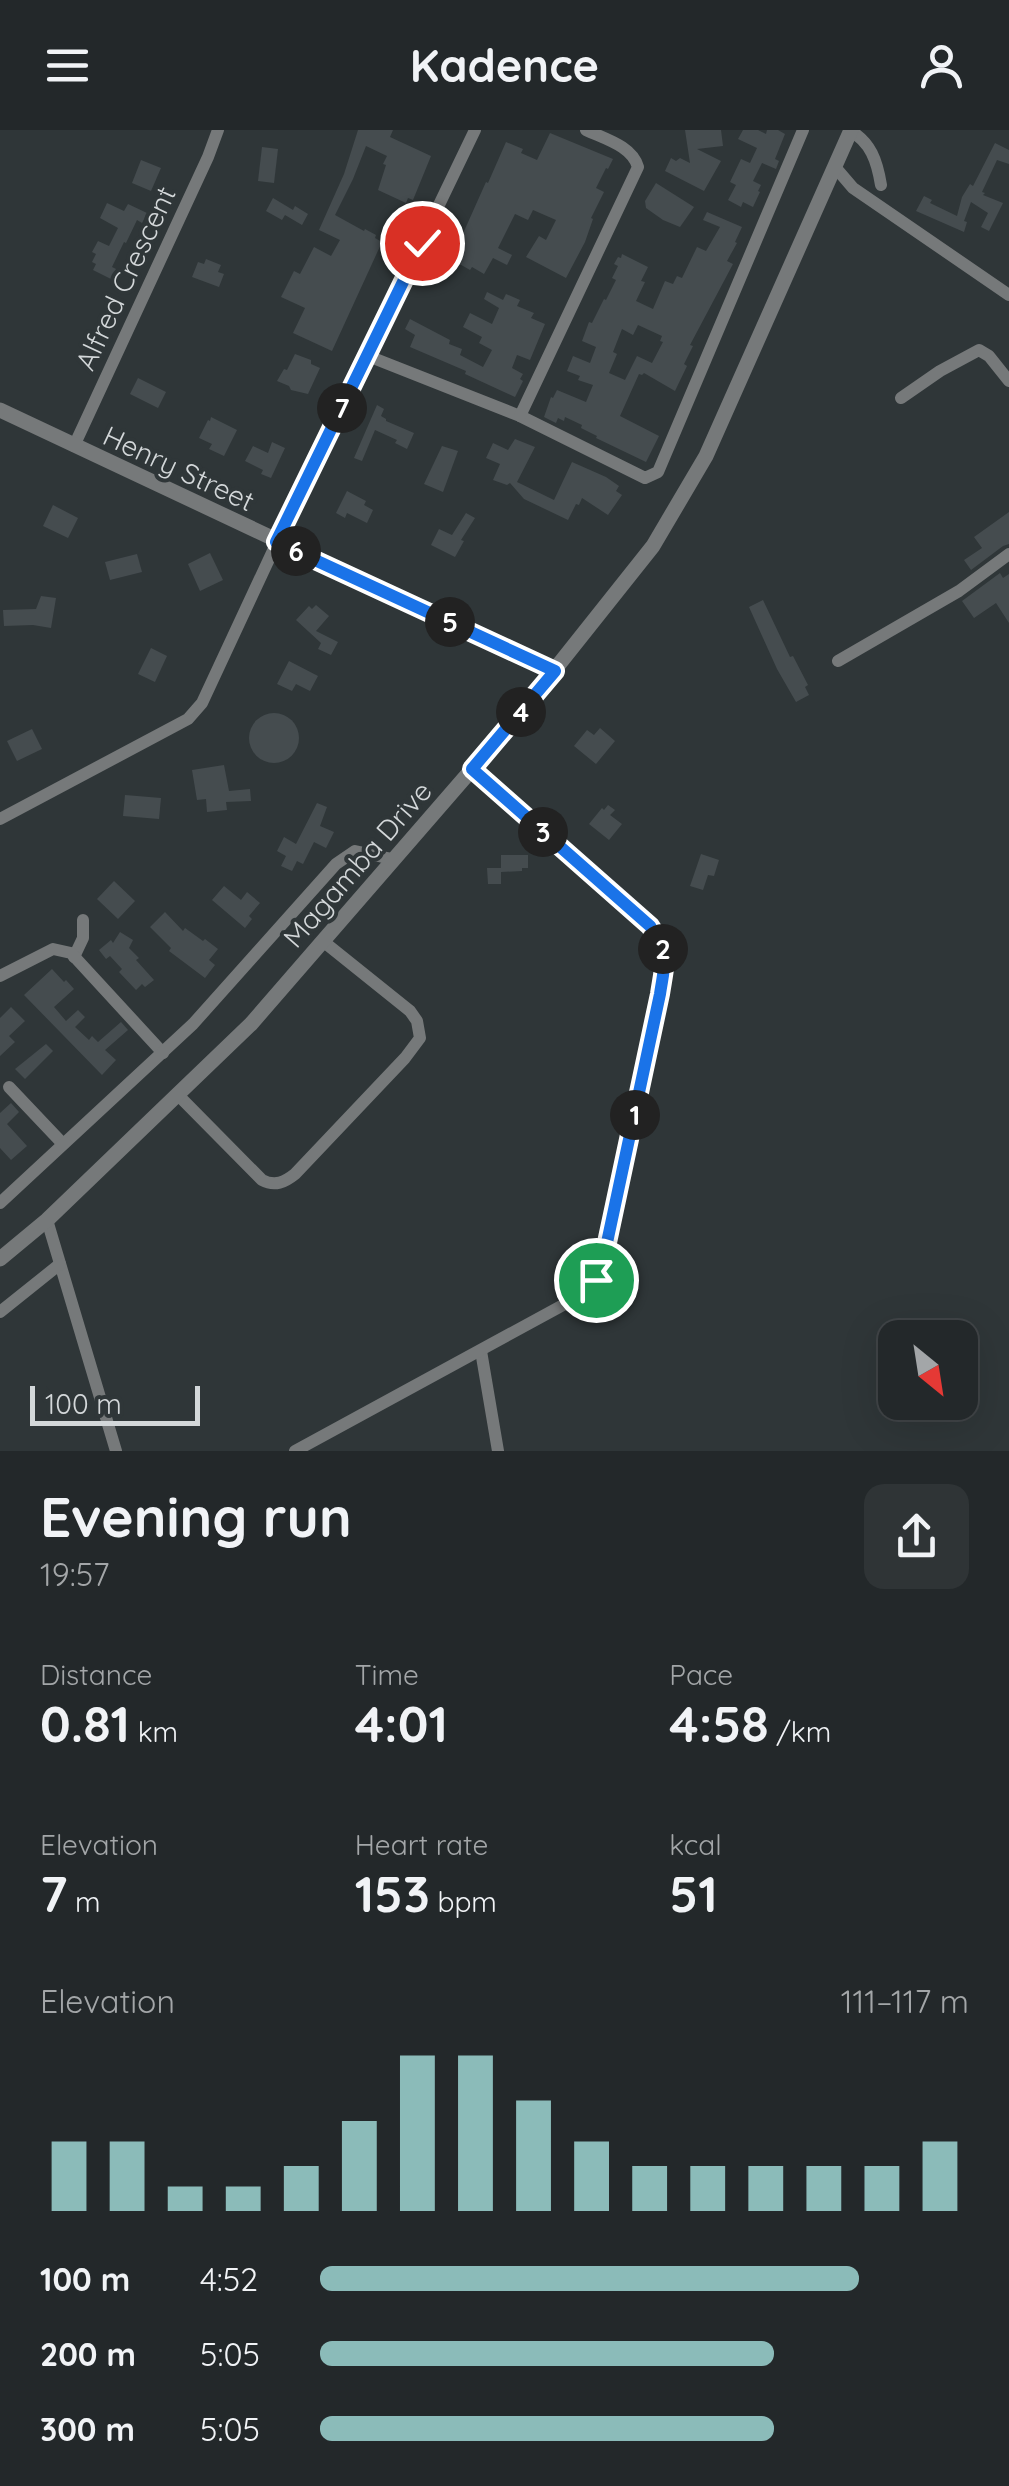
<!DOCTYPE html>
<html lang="en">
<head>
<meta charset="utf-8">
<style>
  :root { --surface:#23282a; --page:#2f3436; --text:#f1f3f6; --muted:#a3a6a8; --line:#404447; --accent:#8bbbb9 }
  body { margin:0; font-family:Quicksand,sans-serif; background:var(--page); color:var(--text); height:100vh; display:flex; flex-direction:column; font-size:38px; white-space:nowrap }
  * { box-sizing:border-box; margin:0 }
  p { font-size:32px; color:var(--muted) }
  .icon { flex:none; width:55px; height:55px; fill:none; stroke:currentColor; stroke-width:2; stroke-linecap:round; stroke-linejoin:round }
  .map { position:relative; height:1321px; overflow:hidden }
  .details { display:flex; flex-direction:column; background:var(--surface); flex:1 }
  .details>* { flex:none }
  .needle { width:65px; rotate:150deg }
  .fabs { position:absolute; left:878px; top:1190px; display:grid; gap:20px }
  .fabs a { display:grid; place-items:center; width:100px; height:100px; border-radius:20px; background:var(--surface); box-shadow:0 10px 40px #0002,0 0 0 2px var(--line); font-size:50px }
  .scale { position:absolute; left:30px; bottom:25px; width:170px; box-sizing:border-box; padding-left:10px; border:5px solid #d3d7d9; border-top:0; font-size:28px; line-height:35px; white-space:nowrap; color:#d3d7d9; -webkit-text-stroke:8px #2f3638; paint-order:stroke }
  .pin { position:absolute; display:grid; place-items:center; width:85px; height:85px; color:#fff; margin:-42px; border:5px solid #fff; border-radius:50%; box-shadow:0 2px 10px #0007 }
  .km { position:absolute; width:50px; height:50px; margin:-25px; border-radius:50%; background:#222; color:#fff; font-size:28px; line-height:50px; text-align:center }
  .round { display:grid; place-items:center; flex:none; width:105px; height:105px; border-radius:20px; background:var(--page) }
  .headline { display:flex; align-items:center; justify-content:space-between; height:170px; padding:0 40px }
  h1 { font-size:55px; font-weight:800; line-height:75px }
  .metrics { display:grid; grid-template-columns:repeat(3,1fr); gap:15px; height:170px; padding:10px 40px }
  .metrics div { display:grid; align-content:center }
  .metrics b { font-size:50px; font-weight:800 }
  .metrics small { font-size:28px; font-weight:400 }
  .metrics p { font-size:28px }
  .chart { height:280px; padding:20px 40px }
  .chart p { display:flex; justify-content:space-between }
  .chart svg { width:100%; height:180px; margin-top:10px; stroke:var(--accent); stroke-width:6 }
  ul { padding:0 40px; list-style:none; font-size:32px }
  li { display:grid; grid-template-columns:160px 120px 1fr; align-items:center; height:75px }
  li i { height:25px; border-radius:12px; background:var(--accent) }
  header { display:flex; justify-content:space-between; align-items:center; height:130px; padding:0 40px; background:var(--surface); font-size:45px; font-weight:800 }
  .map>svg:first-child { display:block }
  .building { fill:#454c4f; fill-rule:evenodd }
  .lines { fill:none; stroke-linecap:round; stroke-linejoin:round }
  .minor { stroke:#76797a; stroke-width:12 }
  .tertiary { stroke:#76797a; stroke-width:15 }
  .route-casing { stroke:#fff; stroke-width:20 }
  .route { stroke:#1a73e8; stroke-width:12 }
  .labels { text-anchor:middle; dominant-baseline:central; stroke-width:8; stroke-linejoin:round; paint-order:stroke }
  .street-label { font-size:28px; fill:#d3d7d9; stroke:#2f3638 }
</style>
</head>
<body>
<header><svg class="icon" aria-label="menu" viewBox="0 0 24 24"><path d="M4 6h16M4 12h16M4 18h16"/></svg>Kadence<svg class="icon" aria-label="person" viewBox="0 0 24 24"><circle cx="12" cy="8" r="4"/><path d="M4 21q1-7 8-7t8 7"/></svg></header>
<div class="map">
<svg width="1009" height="1321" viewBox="0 0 1009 1321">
  <rect width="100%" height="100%" fill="#2f3638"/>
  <g class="building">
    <path d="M358,0H393L390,7L431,26L413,70L408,68L406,73L378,60L386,35L383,34L387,26L366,16L353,49L335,85L364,101L365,99L376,105L375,108L382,112L332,221L293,203L305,178L281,167L294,141L300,144L314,117L331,126L340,110L319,100L344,44Z"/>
    <path d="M685,0H721L723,16L697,19L721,31L704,61L665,41L671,28L676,31L680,28L690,33Z"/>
    <path d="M743,0H758L766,4L767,0H778L785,4L775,29L779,31L776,39L762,33L753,51L761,55L758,61L760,62L753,77L743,72L741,77L728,70L736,55L730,52L741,29L750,33L757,18L738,9Z"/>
    <path d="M550,3L613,29L608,39L606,38L596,58L604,62L591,88L593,89L585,112L566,148L526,127L539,106L546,110L556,90L533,80L528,90L515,84L498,118L512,125L507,135L493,128L484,144L472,137L470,140L449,128L465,99L486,52L488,53L506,12L523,19L521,23L537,30Z"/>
    <path d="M995,13L1009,20V34L997,30L982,62L985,63L983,65L1003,73L989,101L981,97L988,83L971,72L964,91L967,92L964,102L916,81L924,66L932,70L930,73L957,86L962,67L970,54L973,56Z"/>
    <path d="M262,17L278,19L274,53L258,51Z"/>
    <path d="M141,30L161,38L151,61L132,53Z"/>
    <path d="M656,53L694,77L680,97L663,90L646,78L645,71Z"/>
    <path d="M273,68L293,80L295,76L308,84L302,95L285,85L282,90L266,81Z"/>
    <path d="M107,73L124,81L128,74L147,83L142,93L137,90L126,113L124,112L112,137L116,139L111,149L93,140L96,134L92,132L96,124L92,122L98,111L109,116L118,98L100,88Z"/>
    <path d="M707,82L742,97L735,112L737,113L727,131L733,134L690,215L693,216L684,234L687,236L675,261L644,243L642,245L639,244L620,286L659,306L646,332L596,308L597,306L581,298L582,295L565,287L564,291L558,288L556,293L544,287L551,267L553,268L557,260L586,272L593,255L578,250L580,246L567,241L573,226L590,233L596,217L582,211L589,192L592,193L604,169L606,170L616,150L612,148L618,136L614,134L618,127L621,128L622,124L648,137L641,151L645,152L636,171L653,179L665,151L673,154L677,146L682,148L697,117L706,121L720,97L703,90ZM638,195L662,206L660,211L663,212L652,233L637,226L625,250L609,243L617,224L613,222L622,199L633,205Z"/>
    <path d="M206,129L221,135L218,142L224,144L219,157L192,147L198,132L204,134Z"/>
    <path d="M487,162L503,170L506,164L520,170L517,176L534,183L531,188L545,194L530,230L517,225L512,238L523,244L520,249L523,251L515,267L465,244L466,241L410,217L415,205L405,199L410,189L450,210L449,214L462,219L460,225L483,237L492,220L479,213L482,207L463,197L470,183L492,194L499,178L484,169Z"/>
    <path d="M295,224L311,230V234L320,238L308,264L291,260L289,256L277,251L284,239L287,240Z"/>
    <path d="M138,248L166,262L158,278L130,264Z"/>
    <path d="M377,275L384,279L381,286L386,289V291L414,303L407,319L395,313L397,310L375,300L362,331L354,328Z"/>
    <path d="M211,287L237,300L224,326L209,319L212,314L199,308L208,290L210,291Z"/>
    <path d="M515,309L535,317L517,352L554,370L572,332L606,347L619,356L616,361L622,365L608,385L582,368L579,375L576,374L568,390L524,369L510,353L507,355L493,350L500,334L486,328L493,313L508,320Z"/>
    <path d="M272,312L285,318L271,348L261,344L263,340L245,331L253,316L268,323Z"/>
    <path d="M442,316L458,321L443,362L424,354Z"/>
    <path d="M347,361L366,371L364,375L373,380L367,393L347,383L345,388L336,383Z"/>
    <path d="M53,375L78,388L68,408L43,396Z"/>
    <path d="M1009,382V414L1003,416L971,440L964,430L982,418L974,407Z"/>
    <path d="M466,383L475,388L461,410L464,411L455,427L431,415L439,399L452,405Z"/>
    <path d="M210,423L223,450L200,461L188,434Z"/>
    <path d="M137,424L142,442L110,450L105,432Z"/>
    <path d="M1000,443L1003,448L1009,444V493L996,473L974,488L962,471Z"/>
    <path d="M41,466L56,468L51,498L33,495L4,496L3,480L36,479Z"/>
    <path d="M763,470L790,527L793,526L808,555L805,557L809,565L796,572L777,539L749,477Z"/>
    <path d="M316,475L329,486L316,501L338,512L331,525L318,519L321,513L296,490L309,476L312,479Z"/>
    <path d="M151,518L167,526L155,552L138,544Z"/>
    <path d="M289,531L318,546L310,561L296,554L292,561L277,554Z"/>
    <circle cx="274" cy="608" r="25"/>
    <path d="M600,598L615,611L596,634L574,616L587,600L594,605Z"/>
    <path d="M32,599L42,619L17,631L7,611Z"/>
    <path d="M224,635L229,661L250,659L251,671L226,672L227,680L207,682L206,669L197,670L192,640Z"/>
    <path d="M125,665L161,668L159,689L123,686Z"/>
    <path d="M317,673L327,677L320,696L334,702L326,718L314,712L303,734L297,731L292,741L281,736L286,726L277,721L284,707L296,714Z"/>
    <path d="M608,675L615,680L610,685L622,694L609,710L589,694L602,678L604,680Z"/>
    <path d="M701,724L719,730L714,746L708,745L703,760L690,756Z"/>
    <path d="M501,725H528V738H522V741L501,742V754H488L487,738H501Z"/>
    <path d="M114,751L135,771L118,789L97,769Z"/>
    <path d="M224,756L241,770L247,762L260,773L249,786L252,789L245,798L212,770Z"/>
    <path d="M165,782L183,801L185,798L203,811L205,809L218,819L209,830L215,835L205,848L169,821L171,818L150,797Z"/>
    <path d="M120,802L133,810L129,818L139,828L136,830L154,850L145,857L142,854L136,860L119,842L122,839L110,826L106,829L99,820L111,810L113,813Z"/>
    <path d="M52,839L64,852L66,850L74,859L54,877L66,891L78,880L85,887L75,897L89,910L92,906L98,912L121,892L128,900L105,920L116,930L102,945L24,865Z"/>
    <path d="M11,877L25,891L9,906L15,912L0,926V888Z"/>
    <path d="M46,914L53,921L25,949L15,939Z"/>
    <path d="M11,973L19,982L7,994L27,1016L11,1030L0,1018V983Z"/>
  </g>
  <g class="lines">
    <g class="minor">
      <path d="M849,0C871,12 877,31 881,55"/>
      <path d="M835,37L853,58L1009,165"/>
      <path d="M368,226L520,286L645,348L658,342L803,0"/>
      <path d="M901,268L940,241L979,220L989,226L1009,251"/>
      <path d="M520,286L638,37C632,16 605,9 586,0"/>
      <path d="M74,316L208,27L218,0"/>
      <path d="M838,531L959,461L1009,424"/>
      <path d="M0,689L188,589L202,573L277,412L475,0"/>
      <path d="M74,827L83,808V790"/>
      <path d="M0,846L53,819L71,823L163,923"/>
      <path d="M9,957L63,1014"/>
      <path d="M178,965L262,1050C275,1057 285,1052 295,1044L405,928L420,908L417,891L410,881L324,812"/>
      <path d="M0,1073L193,894L336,734L355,721L392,729"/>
      <path d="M47,1090L116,1321"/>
      <path d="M0,1182L60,1134"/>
      <path d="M481,1221L498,1321"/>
      <path d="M295,1321L587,1162L597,1150L602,1136L660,864C665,831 670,824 650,796L472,639"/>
    </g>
    <g class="tertiary">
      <path d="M0,280L555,541"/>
      <path d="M0,1129L47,1090L251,894L513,592L653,416L706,326L851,0"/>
    </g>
  </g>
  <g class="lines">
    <g class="route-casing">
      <path id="route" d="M422,113L276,412L555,541L472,639L650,796C670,825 665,831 660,864L602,1136L596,1150"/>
    </g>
    <use href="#route" class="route"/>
  </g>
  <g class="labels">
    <g class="street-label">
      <text transform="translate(125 148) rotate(-65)">Alfred Crescent</text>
      <text transform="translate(179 338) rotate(25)">Henry Street</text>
      <text transform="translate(357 734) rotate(-49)">Magamba Drive</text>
    </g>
  </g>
</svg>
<div class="fabs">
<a><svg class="needle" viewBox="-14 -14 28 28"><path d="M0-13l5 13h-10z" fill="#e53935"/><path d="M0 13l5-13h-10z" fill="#a3a6a8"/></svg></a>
</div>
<div class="scale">100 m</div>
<div class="pin" style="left:596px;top:1150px;background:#1e9e55"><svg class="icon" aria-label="arrive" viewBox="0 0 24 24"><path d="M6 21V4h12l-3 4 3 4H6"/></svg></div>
<div class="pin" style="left:422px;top:113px;background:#d93025"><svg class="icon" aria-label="check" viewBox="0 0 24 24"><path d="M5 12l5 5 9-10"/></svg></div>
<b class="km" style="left:635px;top:985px">1</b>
<b class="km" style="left:663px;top:819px">2</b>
<b class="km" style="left:543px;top:702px">3</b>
<b class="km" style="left:521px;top:582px">4</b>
<b class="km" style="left:450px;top:492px">5</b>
<b class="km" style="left:296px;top:421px">6</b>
<b class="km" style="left:342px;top:278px">7</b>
</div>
<section class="details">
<div class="headline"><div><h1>Evening run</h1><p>19:57</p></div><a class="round"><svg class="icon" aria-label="share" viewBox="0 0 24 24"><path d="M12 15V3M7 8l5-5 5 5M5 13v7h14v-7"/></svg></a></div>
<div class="metrics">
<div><p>Distance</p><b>0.81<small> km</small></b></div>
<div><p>Time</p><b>4:01</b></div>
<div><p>Pace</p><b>4:58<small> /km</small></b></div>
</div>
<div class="metrics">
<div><p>Elevation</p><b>7<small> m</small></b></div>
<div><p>Heart rate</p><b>153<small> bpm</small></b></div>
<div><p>kcal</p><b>51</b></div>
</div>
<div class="chart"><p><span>Elevation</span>111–117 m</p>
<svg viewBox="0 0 160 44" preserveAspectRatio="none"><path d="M5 44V27M15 44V27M25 44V38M35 44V38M45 44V33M55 44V22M65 44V6M75 44V6M85 44V17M95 44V27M105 44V33M115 44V33M125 44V33M135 44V33M145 44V33M155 44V27"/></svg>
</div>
<ul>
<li><b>100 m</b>4:52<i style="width:83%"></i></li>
<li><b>200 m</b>5:05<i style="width:70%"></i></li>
<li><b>300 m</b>5:05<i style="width:70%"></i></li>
</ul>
</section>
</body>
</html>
